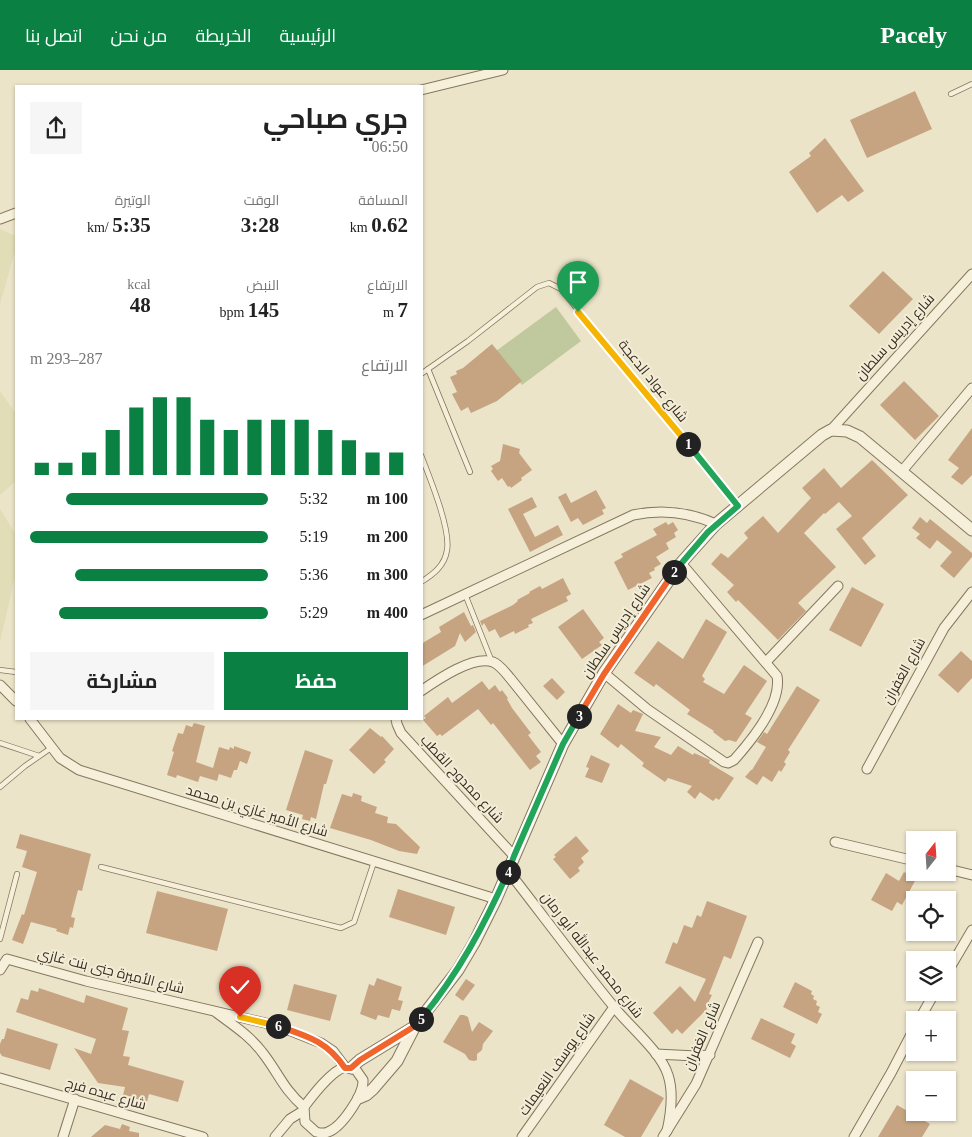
<!DOCTYPE html>
<html lang="ar">
<head>
<meta charset="utf-8">
<style>
  :root { --surface:#fff; --page:#f6f6f6; --text:#222; --muted:#767676; --accent:#0b8043 }
  body { margin:0; font-family:"Times New Roman",Cairo,serif; background:var(--page); color:var(--text); direction:rtl; height:100vh; display:flex; flex-direction:column; font-size:19px; white-space:nowrap }
  * { box-sizing:border-box; margin:0 }
  p { font-size:16px; color:var(--muted) }
  .icon { flex:none; width:28px; height:28px; fill:none; stroke:currentColor; stroke-width:2; stroke-linecap:round; stroke-linejoin:round }
  .map { position:relative; flex:1; overflow:hidden; direction:ltr }
  .details { position:absolute; left:15px; top:15px; width:408px; height:635px; display:flex; flex-direction:column; background:var(--surface); border-radius:0px; box-shadow:0 1px 4px #0004; direction:rtl }
  .details>* { flex:none }
  .needle { width:32px; rotate:17deg }
  .buttons { position:absolute; left:906px; top:761px; display:grid; gap:10px }
  .buttons a { display:grid; place-items:center; width:50px; height:50px; border-radius:0px; background:var(--surface); box-shadow:0 1px 4px #0004; font-size:25px }
  .pin { position:absolute; display:grid; place-items:center; width:42px; height:42px; color:#fff; margin:-51px -21px; border-radius:50% 50% 50% 0; rotate:-45deg; box-shadow:0 0 5px #0007 }
  .pin .icon { rotate:45deg }
  .km { position:absolute; width:25px; height:25px; margin:-12px; border-radius:50%; background:#222; color:#fff; font-size:14px; line-height:25px; text-align:center }
  .round { display:grid; place-items:center; flex:none; width:52px; height:52px; border-radius:0px; background:var(--page) }
  .summary { display:flex; align-items:center; justify-content:space-between; height:85px; padding:0 15px }
  h1 { font-size:28px; font-weight:700; line-height:38px }
  .figures { display:grid; grid-template-columns:repeat(3,1fr); gap:8px; height:85px; padding:5px 15px }
  .figures div { display:grid; align-content:center }
  .figures b { font-size:21px; font-weight:700 }
  .figures small { font-size:14px; font-weight:400 }
  .figures p { font-size:14px }
  .chart { height:140px; padding:10px 15px }
  .chart p { display:flex; justify-content:space-between }
  .chart svg { width:100%; height:90px; margin-top:5px; stroke:var(--accent); stroke-width:6 }
  .primary-button { display:flex; gap:10px; margin-top:auto; padding:10px 15px }
  .primary-button a { flex:1; height:58px; border-radius:0px; background:var(--accent); color:#fff; font-size:20px; font-weight:700; line-height:58px; text-align:center }
  .primary-button a+a { background:var(--page); color:var(--text) }
  ul { padding:0 15px; list-style:none; font-size:16px }
  li { display:grid; grid-template-columns:80px 60px 1fr; align-items:center; height:38px }
  li i { height:12px; border-radius:6px; background:var(--accent) }
  header { display:flex; align-items:center; gap:30px; box-sizing:border-box; height:70px; padding:0 25px; background:var(--accent); color:#fff }
  header strong { font-size:24px }
  nav { display:flex; gap:28px; margin-inline-start:auto; font-size:18px }
  .map>svg:first-child { display:block }
  .farmland { fill:#e0ddb7 }
  .green { fill:#c0c89d }
  .building { fill:#c6a482 }
  .lines { fill:none; stroke-linecap:round; stroke-linejoin:round }
  .service-casing { stroke:#86775f; stroke-width:6 }
  .minor-casing { stroke:#86775f; stroke-width:11 }
  .tertiary-casing { stroke:#86775f; stroke-width:13 }
  .service { stroke:#f6f0db; stroke-width:4.5 }
  .minor { stroke:#f6f0db; stroke-width:9 }
  .tertiary { stroke:#f6f0db; stroke-width:11 }
  .split-1-casing { stroke:#fff; stroke-width:10 }
  .split-2-casing { stroke:#fff; stroke-width:10 }
  .split-3-casing { stroke:#fff; stroke-width:10 }
  .split-4-casing { stroke:#fff; stroke-width:10 }
  .split-5-casing { stroke:#fff; stroke-width:10 }
  .split-6-casing { stroke:#fff; stroke-width:10 }
  .split-7-casing { stroke:#fff; stroke-width:10 }
  .split-1 { stroke:#f5b400; stroke-width:6 }
  .split-2 { stroke:#22a559; stroke-width:6 }
  .split-3 { stroke:#f0652b; stroke-width:6 }
  .split-4 { stroke:#22a559; stroke-width:6 }
  .split-5 { stroke:#22a559; stroke-width:6 }
  .split-6 { stroke:#f0652b; stroke-width:6 }
  .split-7 { stroke:#f5b400; stroke-width:6 }
  .labels { text-anchor:middle; dominant-baseline:central; stroke-width:4; stroke-linejoin:round; paint-order:stroke }
  .street-label { font-size:14px; fill:#372e21; stroke:#f3edd7 }
</style>
</head>
<body>
<header>
<strong>Pacely</strong>
<nav><a>الرئيسية</a><a>الخريطة</a><a>من نحن</a><a>اتصل بنا</a></nav>
</header>
<div class="map">
<svg width="972" height="1067" viewBox="0 0 972 1067">
  <rect width="100%" height="100%" fill="#ebe4c9"/>
  <g class="farmland">
    <path d="M0,159L16,166V177L0,234Z"/>
    <path d="M0,321L16,344V411L0,425Z"/>
    <path d="M0,439L16,465V502L0,572Z"/>
  </g>
  <path class="green" d="M556,237L581,271L522,315L496,281Z"/>
  <g class="building">
    <path d="M915,21L932,59L867,88L850,50Z"/>
    <path d="M825,68L864,121L848,132L842,125L817,143L789,102L811,86L809,83Z"/>
    <path d="M883,201L913,229L879,264L849,236Z"/>
    <path d="M492,274L522,311L497,331L471,343L468,337L461,341L452,324L457,322L450,307L457,304L456,301L463,298Z"/>
    <path d="M904,311L939,346L915,370L880,335Z"/>
    <path d="M972,358V405L962,415L951,407L959,398L948,390Z"/>
    <path d="M503,374L520,379L519,383L532,400L521,408L522,410L511,418L510,416L508,417L502,408L498,411L491,401L493,399L491,396L500,391Z"/>
    <path d="M872,390L908,425L862,468L876,486L865,495L836,459L852,446L839,432L825,444L824,443L804,463L836,497L798,533L806,541L778,570L738,530L736,532L727,522L734,515L711,494L721,483L728,488L748,468L744,463L763,446L778,463L811,428L802,418L824,398L841,418Z"/>
    <path d="M596,420L606,438L602,440L604,444L583,455L578,448L571,452L558,427L566,423L571,433Z"/>
    <path d="M532,427L537,437L523,444L535,467L558,455L563,465L530,482L508,439Z"/>
    <path d="M920,447L927,453L930,449L972,483V487L954,508L940,496L952,482L937,470L930,479L916,468L920,464L912,458Z"/>
    <path d="M666,452L668,455L673,452L678,460L674,463L676,467L666,473L669,479L656,487L661,494L654,498L655,500L649,503L652,508L628,520L614,492L623,487L621,484L657,465L653,459Z"/>
    <path d="M563,508L571,524L566,527L568,531L531,549L533,553L528,555L529,557L515,564L514,561L500,568L495,559L489,562L484,553L482,556L480,551L513,535L518,531L517,530L530,523L529,522L540,516L542,519Z"/>
    <path d="M852,517L884,534L861,577L829,560Z"/>
    <path d="M583,539L604,568L599,572L602,575L582,589L558,557Z"/>
    <path d="M464,542L471,556L473,555L476,562L465,572L460,563L455,576L421,597V574L441,562L439,557Z"/>
    <path d="M706,549L727,562L702,606L705,609L703,612L724,624L744,595L767,611L745,644L752,648L736,672L729,670L725,671L713,662L714,661L687,644L690,640L656,614L654,617L634,603L658,571L683,589Z"/>
    <path d="M961,581L972,591V608L958,623L938,605Z"/>
    <path d="M552,608L565,622L557,630L543,616Z"/>
    <path d="M482,611L489,620L495,615L500,622L502,620L508,628L507,629L512,638L531,663L528,665L541,682L536,686L541,692L530,700L493,653L491,655L478,639L442,666L440,664L437,666L423,650L426,648L424,646L448,627L452,633Z"/>
    <path d="M797,616L820,630L788,680L790,682L784,692L786,694L781,702L779,700L772,712L763,706L757,715L745,707L751,700H752L766,677L757,672L764,662L767,664Z"/>
    <path d="M618,634L631,643L633,640L643,644L635,661L661,667L654,677L671,685L678,676L693,685L694,683L710,690L709,693L734,708L719,730L716,728L713,731L700,722L695,729L687,722L692,716L668,708L665,712L642,696L644,693L621,674L618,678L600,664Z"/>
    <path d="M194,653L205,656L196,692L213,698L219,677L229,680L230,677L234,679V676L251,682L247,694L240,691L237,700H234L231,708L219,704L217,711L200,706L198,712L177,705L176,708L167,705L174,682L172,681L178,663L183,664L186,655L192,657Z"/>
    <path d="M370,658L381,667L382,666L394,679L384,690L386,692L374,704L349,680Z"/>
    <path d="M305,680L333,690L326,714H324L316,749L311,747L310,751L302,749L303,745L286,740Z"/>
    <path d="M591,685L610,694L602,713L585,707L589,698L586,697Z"/>
    <path d="M353,723L362,726L361,731L377,737L375,743L388,747L387,753L396,754L420,777L417,784L399,781L371,770L330,758L342,724L352,727Z"/>
    <path d="M20,764L91,784L82,821L78,820L71,847L75,848L73,858L70,857L68,865L56,861L57,859L31,852L23,874L12,870L22,844L24,845L37,802L22,797L27,781L16,778Z"/>
    <path d="M576,766L589,781L581,788L584,792L578,798L580,801L570,809L553,789L556,787L554,785Z"/>
    <path d="M904,802L916,809L902,835L897,832L892,841L871,830L886,803L899,811Z"/>
    <path d="M398,819L455,837L446,865L389,847Z"/>
    <path d="M157,821L228,839L217,881L146,863Z"/>
    <path d="M707,831L747,846L731,889L724,886L709,924L712,925L706,937L707,939L682,964L677,959L672,964L653,943L680,916L695,932L706,909L665,893L673,872L677,874L684,855L692,858L697,845L701,847Z"/>
    <path d="M377,908L402,917L398,930L403,931L400,941L392,939L389,948L378,945L376,950L360,944L369,914L374,916Z"/>
    <path d="M466,909L475,915L463,931L455,925Z"/>
    <path d="M795,912L812,921L811,924L814,926L813,929L817,931L816,935L820,937L818,942L822,944L817,954L783,937Z"/>
    <path d="M294,914L337,925L330,951L287,940Z"/>
    <path d="M39,918L84,933L86,925L128,938L122,960L129,961L123,986L130,987L128,995L184,1011L178,1032L149,1024L147,1032L123,1025L125,1017L98,1013L74,978L91,984L96,969L16,942L21,928L28,930L31,920L38,922Z"/>
    <path d="M460,945H464L468,947L472,962L479,952L493,961L483,974L482,980L477,984V990L474,991L469,990L465,984L443,972Z"/>
    <path d="M761,948L795,964L791,973L796,976L790,988L751,969Z"/>
    <path d="M7,958L58,974L50,1000L2,986L0,983V974L2,969H4Z"/>
    <path d="M630,1009L664,1028L641,1067H625L604,1055Z"/>
    <path d="M897,1035L930,1054L922,1067H878Z"/>
    <path d="M122,1054L130,1057L129,1061L139,1063V1067H91L105,1055L120,1059Z"/>
  </g>
  <g class="lines">
    <g class="service-casing">
      <g id="service">
        <path d="M951,24L972,14"/>
        <path d="M428,299L470,402"/>
        <path d="M421,304L468,271L537,217L549,213L561,219L737,435"/>
        <path d="M421,385C429,406 451,459 447,480C445,495 434,504 421,512"/>
        <path d="M465,524L492,592"/>
        <path d="M0,600L16,602"/>
        <path d="M0,673L39,686"/>
        <path d="M0,717L25,696L51,678"/>
        <path d="M101,797L341,858L354,852L374,792"/>
        <path d="M0,869L17,804"/>
      </g>
    </g>
    <g class="minor-casing">
      <g id="minor">
        <path d="M421,20L503,0"/>
        <path d="M0,149L16,143"/>
        <path d="M831,360L972,204"/>
        <path d="M902,401L972,318"/>
        <path d="M421,545L633,445C661,439 689,442 716,454"/>
        <path d="M766,592L838,516"/>
        <path d="M604,603L647,639L724,692L728,693L734,690C751,671 782,633 777,606L681,493"/>
        <path d="M0,615L16,631"/>
        <path d="M421,621C437,610 473,585 493,592C500,595 505,602 510,608L563,674"/>
        <path d="M30,649L60,688L79,700L496,829"/>
        <path d="M396,649L397,654L401,663L514,786"/>
        <path d="M867,699L944,558L972,522"/>
        <path d="M835,772L915,791"/>
        <path d="M948,799L972,805"/>
        <path d="M509,802C544,847 578,893 614,937C629,956 661,982 668,1005C674,1023 671,1043 667,1061"/>
        <path d="M0,900L7,889L86,911L278,956L321,973L333,981L345,997"/>
        <path d="M948,901L972,860"/>
        <path d="M217,943C233,955 250,966 262,982C278,1002 283,1019 304,1037"/>
        <path d="M919,950L935,922"/>
        <path d="M656,984L696,986L710,985"/>
        <path d="M345,997L356,1000L363,1010C364,1024 342,1057 328,1062C324,1064 320,1063 316,1062L305,1052L304,1037C313,1025 331,1001 345,997Z"/>
        <path d="M0,1008L203,1067"/>
        <path d="M63,1067L75,1029"/>
        <path d="M275,1067L290,1049L303,1041"/>
        <path d="M522,1067L614,937"/>
        <path d="M663,1067L696,1014L758,872"/>
        <path d="M854,1067L891,1003L915,957"/>
      </g>
    </g>
    <g class="tertiary-casing">
      <g id="tertiary">
        <path d="M351,998L360,990L414,957"/>
        <path d="M359,1028L366,1025L373,1019L397,991L415,956L458,900L474,873L496,829L563,674L604,603L681,493L716,454L822,365L831,360L847,361L860,367L972,460"/>
      </g>
    </g>
    <use href="#service" class="service"/>
    <use href="#minor" class="minor"/>
    <use href="#tertiary" class="tertiary"/>
  </g>
  <g class="lines">
    <g class="split-1-casing">
      <path id="split-1" d="M578,242L688,374"/>
    </g>
    <g class="split-2-casing">
      <path id="split-2" d="M674,502L708,462L738,436L688,374"/>
    </g>
    <g class="split-3-casing">
      <path id="split-3" d="M579,646L604,604L674,502"/>
    </g>
    <g class="split-4-casing">
      <path id="split-4" d="M508,802L514,786L563,674L579,646"/>
    </g>
    <g class="split-5-casing">
      <path id="split-5" d="M421,949C458,904 484,856 508,802"/>
    </g>
    <g class="split-6-casing">
      <path id="split-6" d="M278,956C307,966 327,971 345,998H351L360,990L415,956L421,949"/>
    </g>
    <g class="split-7-casing">
      <path id="split-7" d="M240,947L278,956"/>
    </g>
    <use href="#split-1" class="split-1"/>
    <use href="#split-2" class="split-2"/>
    <use href="#split-3" class="split-3"/>
    <use href="#split-4" class="split-4"/>
    <use href="#split-5" class="split-5"/>
    <use href="#split-6" class="split-6"/>
    <use href="#split-7" class="split-7"/>
  </g>
  <g class="labels">
    <g class="street-label">
      <text transform="translate(895 267) rotate(-48)">شارع إدريس سلطان</text>
      <text transform="translate(653 311) rotate(51)">شارع عواد الدعجة</text>
      <text transform="translate(616 561) rotate(-56)">شارع إدريس سلطان</text>
      <text transform="translate(904 601) rotate(-61)">شارع الغفران</text>
      <text transform="translate(462 709) rotate(47)">شارع ممدوح القطب</text>
      <text transform="translate(257 741) rotate(17)">شارع الأمير غازي بن محمد</text>
      <text transform="translate(592 885) rotate(52)">شارع محمد عبدالله أبو رمان</text>
      <text transform="translate(111 901) rotate(14)">شارع الأميرة جنى بنت غازي</text>
      <text transform="translate(702 966) rotate(-67)">شارع الغفران</text>
      <text transform="translate(557 994) rotate(-55)">شارع يوسف النعيمات</text>
      <text transform="translate(106 1024) rotate(16)">شارع عبده فرج</text>
    </g>
  </g>
</svg>
<div class="buttons">
<a><svg class="needle" viewBox="-14 -14 28 28"><path d="M0-13l5 13h-10z" fill="#e53935"/><path d="M0 13l5-13h-10z" fill="#767676"/></svg></a>
<a><svg class="icon" aria-label="locate" viewBox="0 0 24 24"><circle cx="12" cy="12" r="6"/><path d="M12 2v4M12 18v4M2 12h4M18 12h4"/></svg></a>
<a><svg class="icon" aria-label="layers" viewBox="0 0 24 24"><path d="M12 4l9 5-9 5-9-5zM3 14l9 5 9-5"/></svg></a>
<a>+</a>
<a>−</a>
</div>
<div class="pin" style="left:578px;top:242px;background:#1e9e55"><svg class="icon" aria-label="arrive" viewBox="0 0 24 24"><path d="M6 21V4h12l-3 4 3 4H6"/></svg></div>
<div class="pin" style="left:240px;top:947px;background:#d93025"><svg class="icon" aria-label="check" viewBox="0 0 24 24"><path d="M5 12l5 5 9-10"/></svg></div>
<b class="km" style="left:688px;top:374px">1</b>
<b class="km" style="left:674px;top:502px">2</b>
<b class="km" style="left:579px;top:646px">3</b>
<b class="km" style="left:508px;top:802px">4</b>
<b class="km" style="left:421px;top:949px">5</b>
<b class="km" style="left:278px;top:956px">6</b>
<section class="details">
<div class="summary"><div><h1>جري صباحي</h1><p>06:50</p></div><a class="round"><svg class="icon" aria-label="share" viewBox="0 0 24 24"><path d="M12 15V3M7 8l5-5 5 5M5 13v7h14v-7"/></svg></a></div>
<div class="figures">
<div><p>المسافة</p><b>0.62<small> km</small></b></div>
<div><p>الوقت</p><b>3:28</b></div>
<div><p>الوتيرة</p><b>5:35<small> /km</small></b></div>
</div>
<div class="figures">
<div><p>الارتفاع</p><b>7<small> m</small></b></div>
<div><p>النبض</p><b>145<small> bpm</small></b></div>
<div><p>kcal</p><b>48</b></div>
</div>
<div class="chart"><p><span>الارتفاع</span>287–293 m</p>
<svg viewBox="0 0 160 44" preserveAspectRatio="none"><path d="M5 44V38M15 44V38M25 44V33M35 44V22M45 44V11M55 44V6M65 44V6M75 44V17M85 44V22M95 44V17M105 44V17M115 44V17M125 44V22M135 44V27M145 44V33M155 44V33"/></svg>
</div>
<ul>
<li><b>100 m</b>5:32<i style="width:85%"></i></li>
<li><b>200 m</b>5:19<i style="width:100%"></i></li>
<li><b>300 m</b>5:36<i style="width:81%"></i></li>
<li><b>400 m</b>5:29<i style="width:88%"></i></li>
</ul>
<div class="primary-button"><a>حفظ</a><a>مشاركة</a></div>
</section>
</div>
</body>
</html>
